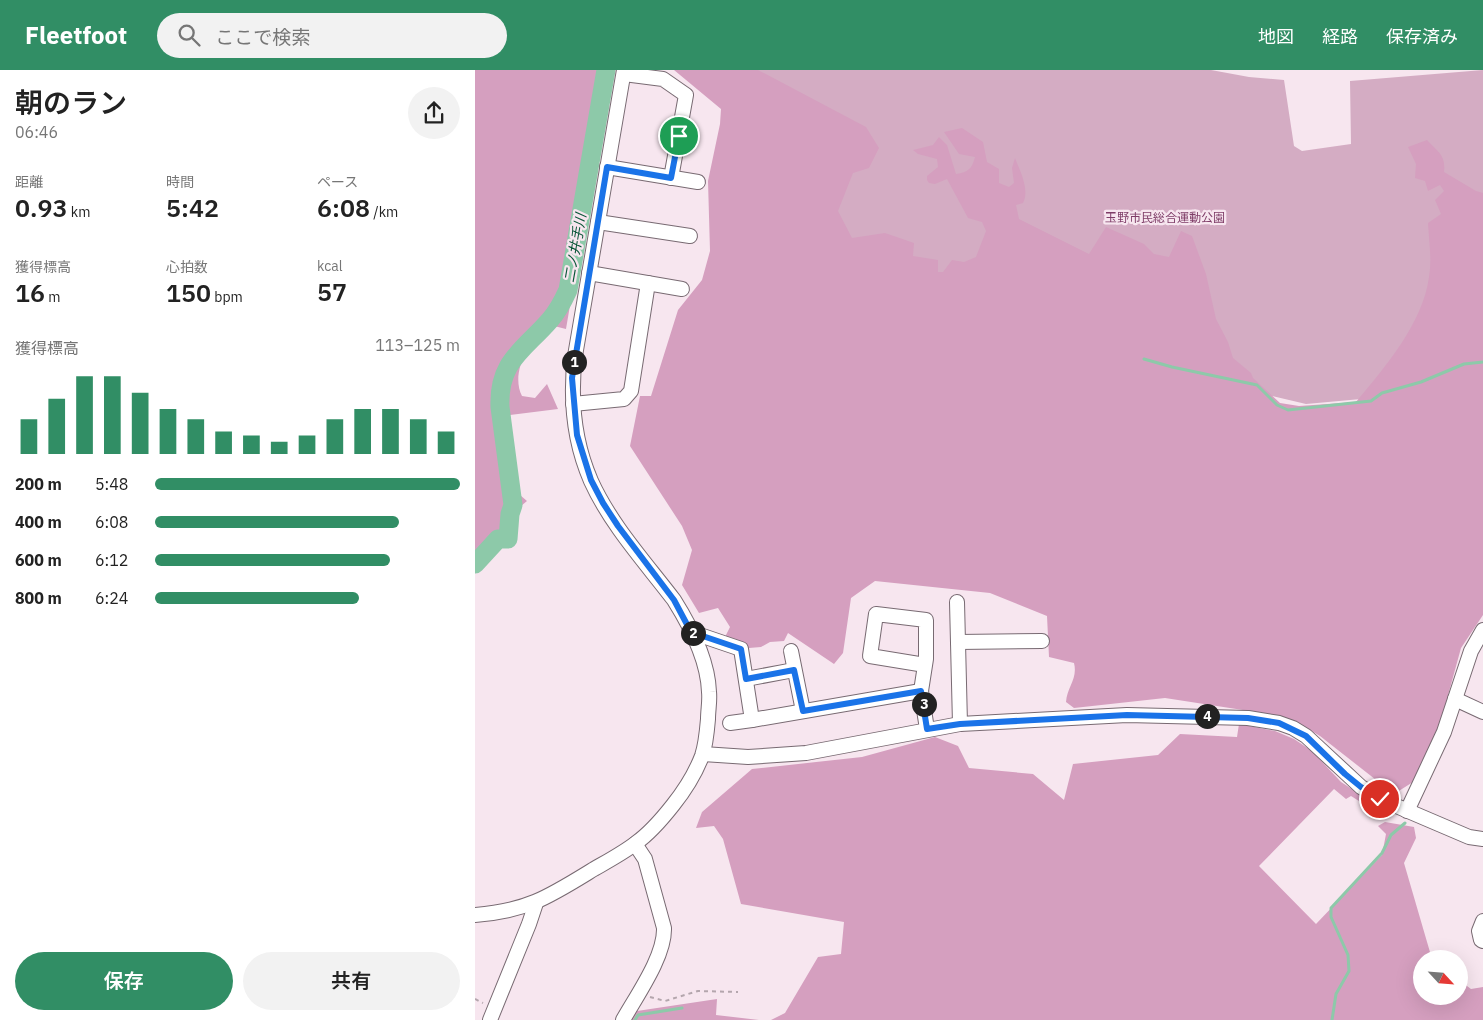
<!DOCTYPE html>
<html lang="ja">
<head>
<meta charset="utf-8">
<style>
  :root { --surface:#fff; --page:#f2f2f2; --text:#222; --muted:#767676; --accent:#318e65 }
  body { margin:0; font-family:"IBM Plex Sans","Noto Sans JP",sans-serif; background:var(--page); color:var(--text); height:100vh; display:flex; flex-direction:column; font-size:19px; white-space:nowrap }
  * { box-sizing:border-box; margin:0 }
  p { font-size:16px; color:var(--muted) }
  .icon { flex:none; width:28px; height:28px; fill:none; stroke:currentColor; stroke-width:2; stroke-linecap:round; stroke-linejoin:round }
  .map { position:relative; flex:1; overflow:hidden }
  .details { display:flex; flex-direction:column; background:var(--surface); width:475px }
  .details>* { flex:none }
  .needle { width:32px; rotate:116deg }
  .fabs { position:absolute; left:938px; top:880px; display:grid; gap:10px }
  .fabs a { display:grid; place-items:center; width:55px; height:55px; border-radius:50%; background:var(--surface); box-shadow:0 5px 20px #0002; font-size:25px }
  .pin { position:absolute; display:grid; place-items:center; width:42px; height:42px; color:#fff; margin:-21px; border:2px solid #fff; border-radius:50%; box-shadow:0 1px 5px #0007 }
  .km { position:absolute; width:25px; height:25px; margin:-12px; border-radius:50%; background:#222; color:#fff; font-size:14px; line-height:25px; text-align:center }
  .round { display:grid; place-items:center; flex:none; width:52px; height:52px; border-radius:26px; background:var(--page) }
  .headline { display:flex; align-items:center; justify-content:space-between; height:85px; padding:0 15px }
  h1 { font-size:28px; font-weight:600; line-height:38px }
  .metrics { display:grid; grid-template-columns:repeat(3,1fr); gap:8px; height:85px; padding:5px 15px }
  .metrics div { display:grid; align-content:center }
  .metrics b { font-size:25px; font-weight:600 }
  .metrics small { font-size:14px; font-weight:400 }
  .metrics p { font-size:14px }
  .chart { height:140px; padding:10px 15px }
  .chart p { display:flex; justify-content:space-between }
  .chart svg { width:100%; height:90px; margin-top:5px; stroke:var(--accent); stroke-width:6 }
  .action { display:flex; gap:10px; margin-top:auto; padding:10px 15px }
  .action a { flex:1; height:58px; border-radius:30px; background:var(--accent); color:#fff; font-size:20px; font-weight:600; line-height:58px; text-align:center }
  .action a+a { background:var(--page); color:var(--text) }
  ul { padding:0 15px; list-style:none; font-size:16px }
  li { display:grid; grid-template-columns:80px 60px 1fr; align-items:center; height:38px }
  li i { height:12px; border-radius:6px; background:var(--accent) }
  header { display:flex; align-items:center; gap:30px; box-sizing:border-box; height:70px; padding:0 25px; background:var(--accent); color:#fff }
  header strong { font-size:24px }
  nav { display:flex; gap:28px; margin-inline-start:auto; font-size:18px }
  .search { width:350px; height:45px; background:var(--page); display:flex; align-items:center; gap:12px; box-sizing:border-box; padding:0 18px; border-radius:28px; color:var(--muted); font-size:19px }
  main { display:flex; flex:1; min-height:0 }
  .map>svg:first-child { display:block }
  .green { fill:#d4acc3 }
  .forest { fill:#d59fbf }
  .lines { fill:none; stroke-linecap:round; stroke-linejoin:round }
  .stream { stroke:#8dc9a9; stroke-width:3 }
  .river { stroke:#8dc9a9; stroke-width:19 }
  .minor-casing { stroke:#786a72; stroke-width:16 }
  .path { stroke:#b4a6ad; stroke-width:2; stroke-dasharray:4 4; stroke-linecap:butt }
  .minor { stroke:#fff; stroke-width:14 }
  .route-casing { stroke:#fff; stroke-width:10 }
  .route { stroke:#1a73e8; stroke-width:6 }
  .labels { text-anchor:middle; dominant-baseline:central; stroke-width:4.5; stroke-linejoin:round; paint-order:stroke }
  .park-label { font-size:12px; fill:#7f3d68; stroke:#f7e6ef }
  .water-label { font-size:14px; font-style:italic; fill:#095638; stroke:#f7e6ef }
</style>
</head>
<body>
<header>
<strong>Fleetfoot</strong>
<div class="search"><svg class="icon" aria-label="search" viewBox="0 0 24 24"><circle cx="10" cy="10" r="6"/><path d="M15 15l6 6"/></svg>ここで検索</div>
<nav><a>地図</a><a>経路</a><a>保存済み</a></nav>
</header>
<main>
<section class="details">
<div class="headline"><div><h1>朝のラン</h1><p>06:46</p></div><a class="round"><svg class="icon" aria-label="share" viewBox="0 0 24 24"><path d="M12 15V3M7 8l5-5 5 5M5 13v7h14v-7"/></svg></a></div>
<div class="metrics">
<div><p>距離</p><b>0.93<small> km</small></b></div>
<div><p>時間</p><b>5:42</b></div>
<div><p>ペース</p><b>6:08<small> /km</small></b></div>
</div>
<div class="metrics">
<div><p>獲得標高</p><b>16<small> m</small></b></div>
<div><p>心拍数</p><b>150<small> bpm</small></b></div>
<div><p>kcal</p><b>57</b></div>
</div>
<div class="chart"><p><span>獲得標高</span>113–125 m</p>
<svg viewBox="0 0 160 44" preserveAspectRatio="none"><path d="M5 44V27M15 44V17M25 44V6M35 44V6M45 44V14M55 44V22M65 44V27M75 44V33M85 44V35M95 44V38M105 44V35M115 44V27M125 44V22M135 44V22M145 44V27M155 44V33"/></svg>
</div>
<ul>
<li><b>200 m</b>5:48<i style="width:100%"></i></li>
<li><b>400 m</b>6:08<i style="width:80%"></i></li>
<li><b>600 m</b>6:12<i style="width:77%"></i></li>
<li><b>800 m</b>6:24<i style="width:67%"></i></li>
</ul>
<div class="action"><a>保存</a><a>共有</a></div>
</section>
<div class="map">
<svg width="1008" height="950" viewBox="0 0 1008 950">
  <rect width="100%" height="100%" fill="#f7e6ef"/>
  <path class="green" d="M204,0H736L774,7L809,10L819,76L827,81L876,74L875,11L1008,0V203L886,329L831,334L784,323L347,160L363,100Z"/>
  <g class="forest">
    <path d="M0,0H135L91,259L67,253C55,274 35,302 47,326L60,328L72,314L83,339L35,345L45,425L52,431L40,441L27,461L0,488Z"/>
    <path d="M199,0H283L391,57L404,78L394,98L378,103L363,141L377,168L410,163L439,173L438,186L463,190V202H468L477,190L489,192L501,187L511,161L507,152L493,148L472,109L460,114L454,113L452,110V106L463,97L462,89L443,84L438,80L458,75L464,67L472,75L481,104C493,102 497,99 500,87L484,84L469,62L487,58L508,72L512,92L524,99V113L534,117L539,113L537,98L540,88C545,101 555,120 548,133L541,135L544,149L614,184L631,157L669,174L679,184L694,187L706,161L717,166L731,204L741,249L753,272L758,288L776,303L778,308L805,333L824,336L881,332C910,297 948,253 954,207C957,190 954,171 953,153L966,144L960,130L969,121L965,115L953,121L950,111L940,108L941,94L933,77L952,70C963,82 971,85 969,102L1001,121L1008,123V545L986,578L966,651L938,712L919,724L845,666L825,654L806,646L690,628L599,638L591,632C592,617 603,609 599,593L574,587L572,546L515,523L400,511L376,528L368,583L359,594L313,563L309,571L295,572L286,577L274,578L250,567L255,557L243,538L224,543L207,515L217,480L207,456L155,376L165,326H176L203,240L227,210L235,181L233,111L245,54L246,39Z"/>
    <path d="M764,654L800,661L819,669L837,681L866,712L911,741L903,743L876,726L871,729L859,719L784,796L841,854L907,785L911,764L903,756L910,752L939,757L941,768L929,793L957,889H946V926H984V910L996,919L1008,917V950H296L310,943L343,887L366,884L369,852L266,834L248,769L239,756L221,758L227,742L277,699L387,687L460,667L483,676L494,698L558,704L589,730L598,694L683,685L705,664L762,667Z"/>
    <path d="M242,929L241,945L284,950H156L162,941Z"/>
  </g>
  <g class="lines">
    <g class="stream">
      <path d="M669,289L697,297L782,315L802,335L813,340L896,331L907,323L946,312L989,294L1008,292"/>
      <path d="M160,950L163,945L207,938"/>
      <path d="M857,950L861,924L874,901L873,885L856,847V838L907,783L916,765L930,753"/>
    </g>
    <path class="river" d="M0,494L23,469H33L35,444L38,435L25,337C23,291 49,280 75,250C83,241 88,231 93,220L131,0"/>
    <g class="minor-casing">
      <g id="minor">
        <path d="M149,4L188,9L211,25L196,108"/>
        <path d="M132,97L223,112"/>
        <path d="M123,152L215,166"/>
        <path d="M114,203L207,219"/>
        <path d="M98,334L149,329L156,321L173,213"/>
        <path d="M482,532L485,654"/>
        <path d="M216,562L266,579L277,650L255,653"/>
        <path d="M483,572L567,571"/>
        <path d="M316,581L328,641"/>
        <path d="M271,609L319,600"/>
        <path d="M446,621L451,589V550L401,544L395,586L450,595"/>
        <path d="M980,629L1008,642"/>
        <path d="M277,650L446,621L452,659"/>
        <path d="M228,684L273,687L331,683L485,654L652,645L773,648L804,653L818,658L831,666L886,717L905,729L994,767L1008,769"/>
        <path d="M932,741L969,662L996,581L1008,560"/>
        <path d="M0,845C53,841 75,826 119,799C133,791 148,783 161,773C175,763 187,749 198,735C210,720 220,704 227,686C231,674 232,661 233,649C233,640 235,631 234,622C233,590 216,557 199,530C170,492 136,455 116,411C99,372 95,328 100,286L149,0"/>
        <path d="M1008,851L1004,861L1006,870L1008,871"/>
        <path d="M15,950L54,854L61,833"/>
        <path d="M148,950C162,925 190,886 189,858L170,789L160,774"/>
      </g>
    </g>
    <g class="path">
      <path d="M175,927L190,931L223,921L263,922"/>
      <path d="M0,929L8,933"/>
    </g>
    <use href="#minor" class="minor"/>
  </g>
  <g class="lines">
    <g class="route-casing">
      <path id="route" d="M204,66L196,108L132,97L97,308L102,365L116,410L128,433L143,456L199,530L216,562L266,579L271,609L319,600L328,641L446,621L452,659L485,654L652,645L773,648L804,653L831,666L870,704L886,717L905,729"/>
    </g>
    <use href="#route" class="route"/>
  </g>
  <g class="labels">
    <g class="park-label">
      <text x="690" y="147">玉野市民総合運動公園</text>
    </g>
    <g class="water-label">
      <text transform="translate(100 178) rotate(-80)">二ノ井手川</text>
    </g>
  </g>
</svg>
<div class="fabs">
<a><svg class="needle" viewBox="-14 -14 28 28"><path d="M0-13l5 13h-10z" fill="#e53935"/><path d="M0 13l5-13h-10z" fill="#767676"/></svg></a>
</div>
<div class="pin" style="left:204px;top:66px;background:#1e9e55"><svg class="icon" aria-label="arrive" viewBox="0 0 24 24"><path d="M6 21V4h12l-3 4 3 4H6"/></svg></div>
<div class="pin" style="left:905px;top:729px;background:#d93025"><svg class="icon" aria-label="check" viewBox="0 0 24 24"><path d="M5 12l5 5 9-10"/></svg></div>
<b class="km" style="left:99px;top:292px">1</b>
<b class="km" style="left:218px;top:563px">2</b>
<b class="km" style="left:449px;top:634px">3</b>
<b class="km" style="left:732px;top:646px">4</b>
</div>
</main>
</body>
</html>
